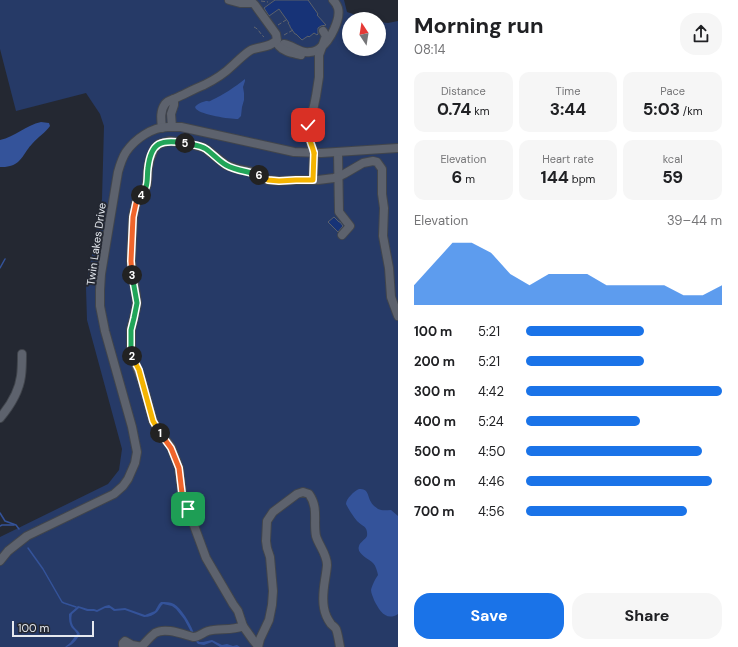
<!DOCTYPE html>
<html lang="en">
<head>
<meta charset="utf-8">
<style>
  :root { --surface:#fff; --page:#f6f6f6; --text:#202124; --muted:#757577; --accent:#1a73e8 }
  body { margin:0; font-family:"DM Sans",sans-serif; background:var(--page); color:var(--text); height:100vh; display:flex; flex-direction:column; font-size:15px; white-space:nowrap }
  * { box-sizing:border-box; margin:0 }
  p { font-size:13px; color:var(--muted) }
  .icon { flex:none; width:22px; height:22px; fill:none; stroke:currentColor; stroke-width:2; stroke-linecap:round; stroke-linejoin:round }
  .map { position:relative; flex:1; overflow:hidden }
  .side { display:flex; flex-direction:column; background:var(--surface); width:340px }
  .side>* { flex:none }
  .needle { width:26px; rotate:348deg }
  .tools { position:absolute; left:342px; top:12px; display:grid; gap:8px }
  .tools a { display:grid; place-items:center; width:44px; height:44px; border-radius:50%; background:var(--surface); box-shadow:0 2px 6px #0003; font-size:20px }
  .scale { position:absolute; left:12px; bottom:10px; width:82px; box-sizing:border-box; padding-left:4px; border:2px solid #e5e9ef; border-top:0; font-size:11px; line-height:14px; white-space:nowrap; color:#e5e9ef; -webkit-text-stroke:3px #242832; paint-order:stroke }
  .pin { position:absolute; display:grid; place-items:center; width:34px; height:34px; color:#fff; margin:-17px; border-radius:8px; box-shadow:0 2px 6px #0006 }
  .km { position:absolute; width:20px; height:20px; margin:-10px; border-radius:50%; background:#222; color:#fff; font-size:11px; line-height:20px; text-align:center }
  .round { display:grid; place-items:center; flex:none; width:42px; height:42px; border-radius:16px; background:var(--page) }
  .headline { display:flex; align-items:center; justify-content:space-between; height:68px; padding:0 16px }
  h1 { font-size:22px; font-weight:700; line-height:30px }
  .metrics { display:grid; grid-template-columns:repeat(3,1fr); gap:6px; height:68px; padding:4px 16px }
  .metrics div { display:grid; align-content:center; border-radius:10px; background:var(--page); text-align:center }
  .metrics b { font-size:17px; font-weight:700 }
  .metrics small { font-size:11px; font-weight:400 }
  .metrics p { font-size:11px }
  .chart { height:112px; padding:8px 16px }
  .chart p { display:flex; justify-content:space-between }
  .chart svg { width:100%; height:72px; margin-top:4px; fill:var(--accent); opacity:.7 }
  .button { display:flex; gap:8px; margin-top:auto; padding:8px 16px }
  .button a { flex:1; height:46px; border-radius:16px; background:var(--accent); color:#fff; font-size:16px; font-weight:700; line-height:46px; text-align:center }
  .button a+a { background:var(--page); color:var(--text) }
  ul { padding:0 16px; list-style:none; font-size:13px }
  li { display:grid; grid-template-columns:64px 48px 1fr; align-items:center; height:30px }
  li i { height:10px; border-radius:5px; background:var(--accent) }
  main { display:flex; flex:1; min-height:0 }
  .map>svg:first-child { display:block }
  .green { fill:#263a67 }
  .water { fill:#34539a }
  .lines { fill:none; stroke-linecap:round; stroke-linejoin:round }
  .stream { stroke:#34539a; stroke-width:1.5 }
  .building { fill:#173377; stroke:#5b616b }
  .minor-casing { stroke:#41454c; stroke-width:10 }
  .path { stroke:#61656e; stroke-width:1; stroke-dasharray:4 2; stroke-linecap:butt }
  .minor { stroke:#5d626d; stroke-width:8 }
  .split-1-casing { stroke:#fff; stroke-width:8 }
  .split-2-casing { stroke:#fff; stroke-width:8 }
  .split-3-casing { stroke:#fff; stroke-width:8 }
  .split-4-casing { stroke:#fff; stroke-width:8 }
  .split-5-casing { stroke:#fff; stroke-width:8 }
  .split-6-casing { stroke:#fff; stroke-width:8 }
  .split-7-casing { stroke:#fff; stroke-width:8 }
  .split-8-casing { stroke:#fff; stroke-width:8 }
  .split-1 { stroke:#f0652b; stroke-width:5 }
  .split-2 { stroke:#f5b400; stroke-width:5 }
  .split-3 { stroke:#22a559; stroke-width:5 }
  .split-4 { stroke:#f0652b; stroke-width:5 }
  .split-5 { stroke:#22a559; stroke-width:5 }
  .split-6 { stroke:#22a559; stroke-width:5 }
  .split-7 { stroke:#f5b400; stroke-width:5 }
  .split-8 { stroke:#f5b400; stroke-width:5 }
  .labels { text-anchor:middle; dominant-baseline:central; stroke-width:4; stroke-linejoin:round; paint-order:stroke }
  .street-label { font-size:11px; fill:#e5e9ef; stroke:#242832 }
</style>
</head>
<body>
<main>
<div class="map">
<svg width="398" height="647" viewBox="0 0 398 647">
  <rect width="100%" height="100%" fill="#242832"/>
  <path class="green" d="M0,0H344L347,12L368,19H349V49H379V22L388,23L398,21V647H0V537L108,484L119,470L122,449L87,320L86,288L102,199L104,126L100,114L86,93L16,111L0,49Z"/>
  <g class="water">
    <path d="M245,79V81L243,87L244,93V100L242,107L241,116L238,119C229,119 202,115 196,109L195,107C197,104 202,102 206,101C210,101 209,102 212,100C223,95 235,87 245,79Z"/>
    <path d="M41,122L49,123L50,126C45,133 38,137 32,144C25,151 21,164 10,166C7,167 3,167 0,167V140C15,137 26,125 41,122Z"/>
    <path d="M359,489C369,489 367,495 371,502C372,505 376,507 378,509C382,511 387,510 391,510L398,516V614C386,622 379,610 374,600C373,597 371,593 371,590C372,586 375,579 378,575C377,571 376,566 373,563C369,559 356,554 359,546C360,542 365,540 367,536C368,526 363,527 357,521C353,516 349,510 346,504C346,499 354,491 359,489Z"/>
    <path d="M161,602C166,602 170,602 174,604C181,608 190,623 193,631C195,635 196,638 199,642H203L212,640L222,645L227,644L233,646L237,645L240,647H220L212,642L204,645L198,644L194,639L190,630L184,619L176,609L172,606L163,604C160,606 160,609 157,612C154,615 149,617 144,617L125,610L114,611L110,608H105L97,612L94,611H87L79,608L72,614C71,618 71,623 74,627C76,630 78,630 80,634C77,640 71,647 65,647L70,643L77,634C76,632 75,631 73,629C69,625 69,619 69,614L78,606L88,609H94L97,610L105,606L109,605L115,609L125,608L145,615L155,611L159,604Z"/>
  </g>
  <g class="lines">
    <g class="stream">
      <path d="M0,268L5,259"/>
      <path d="M0,513L5,521L16,525L19,529"/>
      <path d="M0,526L2,525H14"/>
      <path d="M28,548L43,569L62,602L64,603L76,607"/>
    </g>
  </g>
  <g class="building">
    <path d="M275,0H308L318,14L317,15L326,25L321,26L318,28V34L317,35L314,33L309,37L308,36L302,40L296,34H295L290,27V26L288,23H289L279,9L269,16L264,8Z"/>
    <path d="M334,217L339,222H340L343,226L338,232L328,222Z"/>
  </g>
  <g class="lines">
    <g class="minor-casing">
      <g id="minor">
        <path d="M284,44C293,45 300,54 310,52C314,52 318,50 321,47C330,41 341,19 338,8C337,5 335,2 333,0"/>
        <path d="M279,46C284,52 293,53 301,55"/>
        <path d="M172,127L171,114L174,105V99"/>
        <path d="M162,128C161,119 160,111 165,104C168,100 172,100 176,98C185,94 194,89 204,85C214,80 224,74 232,66C238,61 244,54 251,50C260,46 270,48 277,40L276,34L255,5L253,3H240L229,0"/>
        <path d="M338,152L339,212L350,226L342,235"/>
        <path d="M313,180L314,153L309,138L307,129L314,106L316,96L319,77V55L326,36L323,31"/>
        <path d="M0,418C10,406 19,392 21,376C22,369 22,361 22,354"/>
        <path d="M0,561L8,551L27,536L114,494L123,486L128,479L135,463L137,452L132,427L105,331L100,306V290L101,274L118,172C120,165 122,158 126,152C135,139 152,127 168,127C172,127 177,127 181,127L294,152L321,153L398,148"/>
        <path d="M243,626L238,611L233,604L206,558L182,493L179,468L171,447L159,431L153,421L150,410L142,381L131,352V329L134,318L137,303L131,261L133,217L136,203L146,187L147,184L148,168L150,159L154,149L159,144L169,141L185,143L202,147L206,149L226,165L237,169L252,172L268,180L279,181L296,180H318L334,178L338,177L344,174L363,163L373,161L377,162L382,169V194L384,208L383,236L389,268L391,297L398,316"/>
        <path d="M132,645H123V643L125,641L132,645L142,647"/>
        <path d="M141,647C146,642 150,637 155,633C165,627 182,634 193,637C199,637 202,633 208,631C219,628 232,631 243,626L253,640L258,646"/>
        <path d="M258,647L260,639L269,620L272,605L273,591L270,557L267,548L266,541L267,521L273,512L297,494L303,492L309,494C319,508 313,521 316,536C319,546 327,554 327,565C326,579 321,593 324,608C325,614 328,620 331,624C333,626 335,627 336,629C338,634 339,642 340,647"/>
      </g>
    </g>
    <g class="path">
      <path d="M261,1L268,2"/>
      <path d="M278,25L286,20"/>
      <path d="M254,27C259,29 260,34 264,37"/>
      <path d="M284,35L293,30"/>
    </g>
    <use href="#minor" class="minor"/>
  </g>
  <g class="lines">
    <g class="split-1-casing">
      <path id="split-1" d="M160,433L171,448L179,468L182,493L188,509"/>
    </g>
    <g class="split-2-casing">
      <path id="split-2" d="M132,356L139,370L153,421L160,433"/>
    </g>
    <g class="split-3-casing">
      <path id="split-3" d="M132,275L137,303L134,318L131,330V352L132,356"/>
    </g>
    <g class="split-4-casing">
      <path id="split-4" d="M132,275L131,261L133,217L136,203L141,195"/>
    </g>
    <g class="split-5-casing">
      <path id="split-5" d="M141,195C142,192 145,190 146,187C148,181 147,174 148,168C151,142 161,139 185,143"/>
    </g>
    <g class="split-6-casing">
      <path id="split-6" d="M185,143C192,145 200,145 206,149C213,154 219,161 226,165C236,171 248,171 259,175"/>
    </g>
    <g class="split-7-casing">
      <path id="split-7" d="M259,175L268,180L279,181L296,180H313L314,153"/>
    </g>
    <g class="split-8-casing">
      <path id="split-8" d="M308,125C306,135 312,144 314,153"/>
    </g>
    <use href="#split-1" class="split-1"/>
    <use href="#split-2" class="split-2"/>
    <use href="#split-3" class="split-3"/>
    <use href="#split-4" class="split-4"/>
    <use href="#split-5" class="split-5"/>
    <use href="#split-6" class="split-6"/>
    <use href="#split-7" class="split-7"/>
    <use href="#split-8" class="split-8"/>
  </g>
  <g class="labels">
    <g class="street-label">
      <text transform="translate(96 244) rotate(-82)">Twin Lakes Drive</text>
    </g>
  </g>
</svg>
<div class="tools">
<a><svg class="needle" viewBox="-14 -14 28 28"><path d="M0-13l5 13h-10z" fill="#e53935"/><path d="M0 13l5-13h-10z" fill="#757577"/></svg></a>
</div>
<div class="scale">100 m</div>
<div class="pin" style="left:188px;top:509px;background:#1e9e55"><svg class="icon" aria-label="arrive" viewBox="0 0 24 24"><path d="M6 21V4h12l-3 4 3 4H6"/></svg></div>
<div class="pin" style="left:308px;top:125px;background:#d93025"><svg class="icon" aria-label="check" viewBox="0 0 24 24"><path d="M5 12l5 5 9-10"/></svg></div>
<b class="km" style="left:160px;top:433px">1</b>
<b class="km" style="left:132px;top:356px">2</b>
<b class="km" style="left:132px;top:275px">3</b>
<b class="km" style="left:141px;top:195px">4</b>
<b class="km" style="left:185px;top:143px">5</b>
<b class="km" style="left:259px;top:175px">6</b>
</div>
<section class="side">
<div class="headline"><div><h1>Morning run</h1><p>08:14</p></div><a class="round"><svg class="icon" aria-label="share" viewBox="0 0 24 24"><path d="M12 15V3M7 8l5-5 5 5M5 13v7h14v-7"/></svg></a></div>
<div class="metrics">
<div><p>Distance</p><b>0.74<small> km</small></b></div>
<div><p>Time</p><b>3:44</b></div>
<div><p>Pace</p><b>5:03<small> /km</small></b></div>
</div>
<div class="metrics">
<div><p>Elevation</p><b>6<small> m</small></b></div>
<div><p>Heart rate</p><b>144<small> bpm</small></b></div>
<div><p>kcal</p><b>59</b></div>
</div>
<div class="chart"><p><span>Elevation</span>39–44 m</p>
<svg viewBox="0 0 160 44" preserveAspectRatio="none"><path d="M0 44V32L10 19L20 6L30 6L40 12L50 25L60 32L70 25L80 25L90 25L100 32L110 32L120 32L130 32L140 38L150 38L160 32V44z"/></svg>
</div>
<ul>
<li><b>100 m</b>5:21<i style="width:60%"></i></li>
<li><b>200 m</b>5:21<i style="width:60%"></i></li>
<li><b>300 m</b>4:42<i style="width:100%"></i></li>
<li><b>400 m</b>5:24<i style="width:58%"></i></li>
<li><b>500 m</b>4:50<i style="width:90%"></i></li>
<li><b>600 m</b>4:46<i style="width:95%"></i></li>
<li><b>700 m</b>4:56<i style="width:82%"></i></li>
</ul>
<div class="button"><a>Save</a><a>Share</a></div>
</section>
</main>
</body>
</html>
